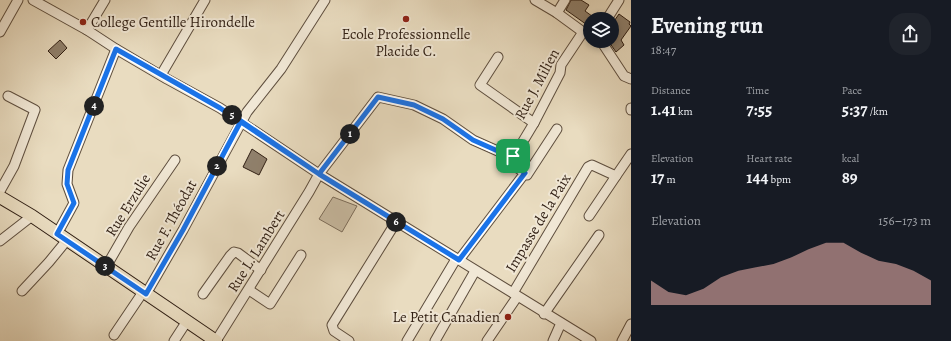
<!DOCTYPE html>
<html lang="en">
<head>
<meta charset="utf-8">
<style>
  :root { --surface:#171b24; --page:#20242c; --text:#f1f3f6; --muted:#9ea1a6; --accent:#c59692 }
  body { margin:0; font-family:Alegreya,serif; background:var(--page); color:var(--text); height:100vh; display:flex; flex-direction:column; font-size:15px; white-space:nowrap }
  * { box-sizing:border-box; margin:0 }
  p { font-size:13px; color:var(--muted) }
  .icon { flex:none; width:22px; height:22px; fill:none; stroke:currentColor; stroke-width:2; stroke-linecap:round; stroke-linejoin:round }
  .map { position:relative; flex:1; overflow:hidden }
  .details { display:flex; flex-direction:column; background:var(--surface); width:320px }
  .details>* { flex:none }
  .buttons { position:absolute; left:583px; top:12px; display:grid; gap:8px }
  .buttons a { display:grid; place-items:center; width:36px; height:36px; border-radius:50%; background:var(--surface); box-shadow:0 2px 6px #0003; font-size:20px }
  .pin { position:absolute; display:grid; place-items:center; width:34px; height:34px; color:#fff; margin:-17px; border-radius:8px; box-shadow:0 2px 6px #0006 }
  .km { position:absolute; width:20px; height:20px; margin:-10px; border-radius:50%; background:#222; color:#fff; font-size:11px; line-height:20px; text-align:center }
  .round { display:grid; place-items:center; flex:none; width:42px; height:42px; border-radius:16px; background:var(--page) }
  .head { display:flex; align-items:center; justify-content:space-between; height:68px; padding:0 20px }
  h1 { font-size:22px; font-weight:600; line-height:30px }
  .figures { display:grid; grid-template-columns:repeat(3,1fr); gap:6px; height:68px; padding:4px 20px }
  .figures div { display:grid; align-content:center }
  .figures b { font-size:17px; font-weight:600 }
  .figures small { font-size:11px; font-weight:400 }
  .figures p { font-size:11px }
  .chart { height:112px; padding:8px 20px }
  .chart p { display:flex; justify-content:space-between }
  .chart svg { width:100%; height:72px; margin-top:4px; fill:var(--accent); opacity:.7 }
  main { display:flex; flex:1; min-height:0 }
  .map>svg:first-child { display:block }
  .green { fill:#c9bca3; stroke:#7c6d5b }
  .building { fill:#90816d; stroke:#2f1e13 }
  .lines { fill:none; stroke-linecap:round; stroke-linejoin:round }
  .minor-casing { stroke:#5e4e3e; stroke-width:11 }
  .major-casing { stroke:#2f1e13; stroke-width:14 }
  .minor { stroke:#f1e8d6; stroke-width:9 }
  .major { stroke:#e9dcc0; stroke-width:12 }
  .route-casing { stroke:#fff; stroke-width:8 }
  .route { stroke:#1a73e8; stroke-width:5 }
  .poi-dot { fill:#8f2418; stroke:#f1e8d6; stroke-width:1.5 }
  .labels { text-anchor:middle; dominant-baseline:central; stroke-width:4; stroke-linejoin:round; paint-order:stroke }
  .poi-label { font-size:15px; fill:#2f1e13; stroke:#f1e8d6; text-anchor:start }
  .street-label { font-size:15px; fill:#2f1e13; stroke:#f1e8d6 }
</style>
</head>
<body>
<main>
<div class="map">
<svg width="631" height="341" viewBox="0 0 631 341">
  <rect width="100%" height="100%" fill="#e9dcc0"/>
  <filter id="stains"><feTurbulence type="fractalNoise" baseFrequency=".005" numOctaves="4"/><feColorMatrix values="0 0 0 0 .2 0 0 0 0 .09 0 0 0 0 .02 0 0 0 .5 -.17"/></filter>
  <radialGradient id="worn" r=".72"><stop offset=".6" stop-color="#630" stop-opacity="0"/><stop offset="1" stop-color="#630" stop-opacity=".3"/></radialGradient>
  <path class="green" d="M333,197L357,206L342,232L319,219Z"/>
  <g class="building">
    <path d="M571,0H581L589,5L585,11L596,19H590V27L566,10Z"/>
    <path d="M619,14L630,22L629,24L631,26L621,40L624,45L616,52L609,42L612,41V32L615,29L612,27V24Z"/>
    <path d="M60,40L67,48L56,59L48,51Z"/>
    <path d="M252,149L267,159L259,175L243,167Z"/>
  </g>
  <g class="lines">
    <g class="minor-casing">
      <g id="minor">
        <path d="M33,0L87,30L116,49L167,79L220,108L319,174L591,341"/>
        <path d="M535,0L557,13L583,32L590,33"/>
        <path d="M557,13L565,0"/>
        <path d="M607,19L619,0"/>
        <path d="M87,30L105,0"/>
        <path d="M0,32L18,0"/>
        <path d="M601,41L624,76L631,79"/>
        <path d="M498,57L480,85L534,123"/>
        <path d="M161,75L205,0"/>
        <path d="M631,108V110"/>
        <path d="M525,173L527,175L557,129"/>
        <path d="M0,191L14,166L35,110L8,96"/>
        <path d="M589,216L616,176"/>
        <path d="M57,234L74,203L67,184L68,170L116,49"/>
        <path d="M0,241L32,216"/>
        <path d="M459,260L525,173L510,163L534,123L560,73L561,65L583,32"/>
        <path d="M106,267L129,227L175,160"/>
        <path d="M249,290L270,304L301,255"/>
        <path d="M22,291L49,262L67,240"/>
        <path d="M513,293L588,167L592,165L616,176L631,154"/>
        <path d="M146,294L183,230L247,112L281,69L325,0"/>
        <path d="M203,294L230,256L234,252L238,253L261,270"/>
        <path d="M544,314L599,235"/>
        <path d="M114,335L143,292"/>
        <path d="M174,341L187,321"/>
        <path d="M216,341L309,192L319,174L378,97L414,105L443,119L473,140L500,152L513,156"/>
        <path d="M349,341L334,331L332,325L396,222"/>
        <path d="M407,341L456,259"/>
        <path d="M435,341L475,271"/>
        <path d="M487,341L517,297"/>
        <path d="M553,341L561,323"/>
        <path d="M622,341L631,324"/>
      </g>
    </g>
    <g class="major-casing">
      <path id="major" d="M0,197L32,216L216,341"/>
    </g>
    <use href="#minor" class="minor"/>
    <use href="#major" class="major"/>
  </g>
  <g class="lines">
    <g class="route-casing">
      <path id="route" d="M513,156L500,152L473,140L443,119L414,105L378,97L319,174L241,121L183,230L146,294L57,234L74,203L67,184L68,170L116,49L220,108L319,174L459,260L525,173L510,163L513,156"/>
    </g>
    <use href="#route" class="route"/>
  </g>
  <g class="poi-dot">
    <circle cx="406" cy="19" r="4"/>
    <circle cx="83" cy="22" r="4"/>
    <circle cx="508" cy="317" r="4"/>
  </g>
  <g class="labels">
    <g class="poi-label">
      <text x="91" y="22">College Gentille Hirondelle</text>
      <text x="406" y="34" text-anchor="middle">Ecole Professionnelle<tspan x="406" dy="17">Placide C.</tspan></text>
      <text x="500" y="317" text-anchor="end">Le Petit Canadien</text>
    </g>
    <g class="street-label">
      <text transform="translate(537 84) rotate(-62)">Rue J. Milien</text>
      <text transform="translate(128 205) rotate(-58)">Rue Erzulie</text>
      <text transform="translate(171 220) rotate(-61)">Rue F. Théodat</text>
      <text transform="translate(538 223) rotate(-59)">Impasse de la Paix</text>
      <text transform="translate(256 251) rotate(-58)">Rue L. Lambert</text>
    </g>
  </g>
  <rect width="100%" height="100%" filter="url(#stains)"/>
  <rect width="100%" height="100%" fill="url(#worn)"/>
</svg>
<div class="buttons">
<a><svg class="icon" aria-label="layers" viewBox="0 0 24 24"><path d="M12 4l9 5-9 5-9-5zM3 14l9 5 9-5"/></svg></a>
</div>
<div class="pin" style="left:513px;top:156px;background:#1e9e55"><svg class="icon" aria-label="arrive" viewBox="0 0 24 24"><path d="M6 21V4h12l-3 4 3 4H6"/></svg></div>
<b class="km" style="left:350px;top:134px">1</b>
<b class="km" style="left:217px;top:166px">2</b>
<b class="km" style="left:105px;top:266px">3</b>
<b class="km" style="left:94px;top:106px">4</b>
<b class="km" style="left:232px;top:115px">5</b>
<b class="km" style="left:396px;top:222px">6</b>
</div>
<section class="details">
<div class="head"><div><h1>Evening run</h1><p>18:47</p></div><a class="round"><svg class="icon" aria-label="share" viewBox="0 0 24 24"><path d="M12 15V3M7 8l5-5 5 5M5 13v7h14v-7"/></svg></a></div>
<div class="figures">
<div><p>Distance</p><b>1.41<small> km</small></b></div>
<div><p>Time</p><b>7:55</b></div>
<div><p>Pace</p><b>5:37<small> /km</small></b></div>
</div>
<div class="figures">
<div><p>Elevation</p><b>17<small> m</small></b></div>
<div><p>Heart rate</p><b>144<small> bpm</small></b></div>
<div><p>kcal</p><b>89</b></div>
</div>
<div class="chart"><p><span>Elevation</span>156–173 m</p>
<svg viewBox="0 0 160 44" preserveAspectRatio="none"><path d="M0 44V29L10 36L20 38L30 34L40 27L50 23L60 21L70 19L80 15L90 10L100 6L110 6L120 12L130 17L140 19L150 23L160 29V44z"/></svg>
</div>
</section>
</main>
</body>
</html>
